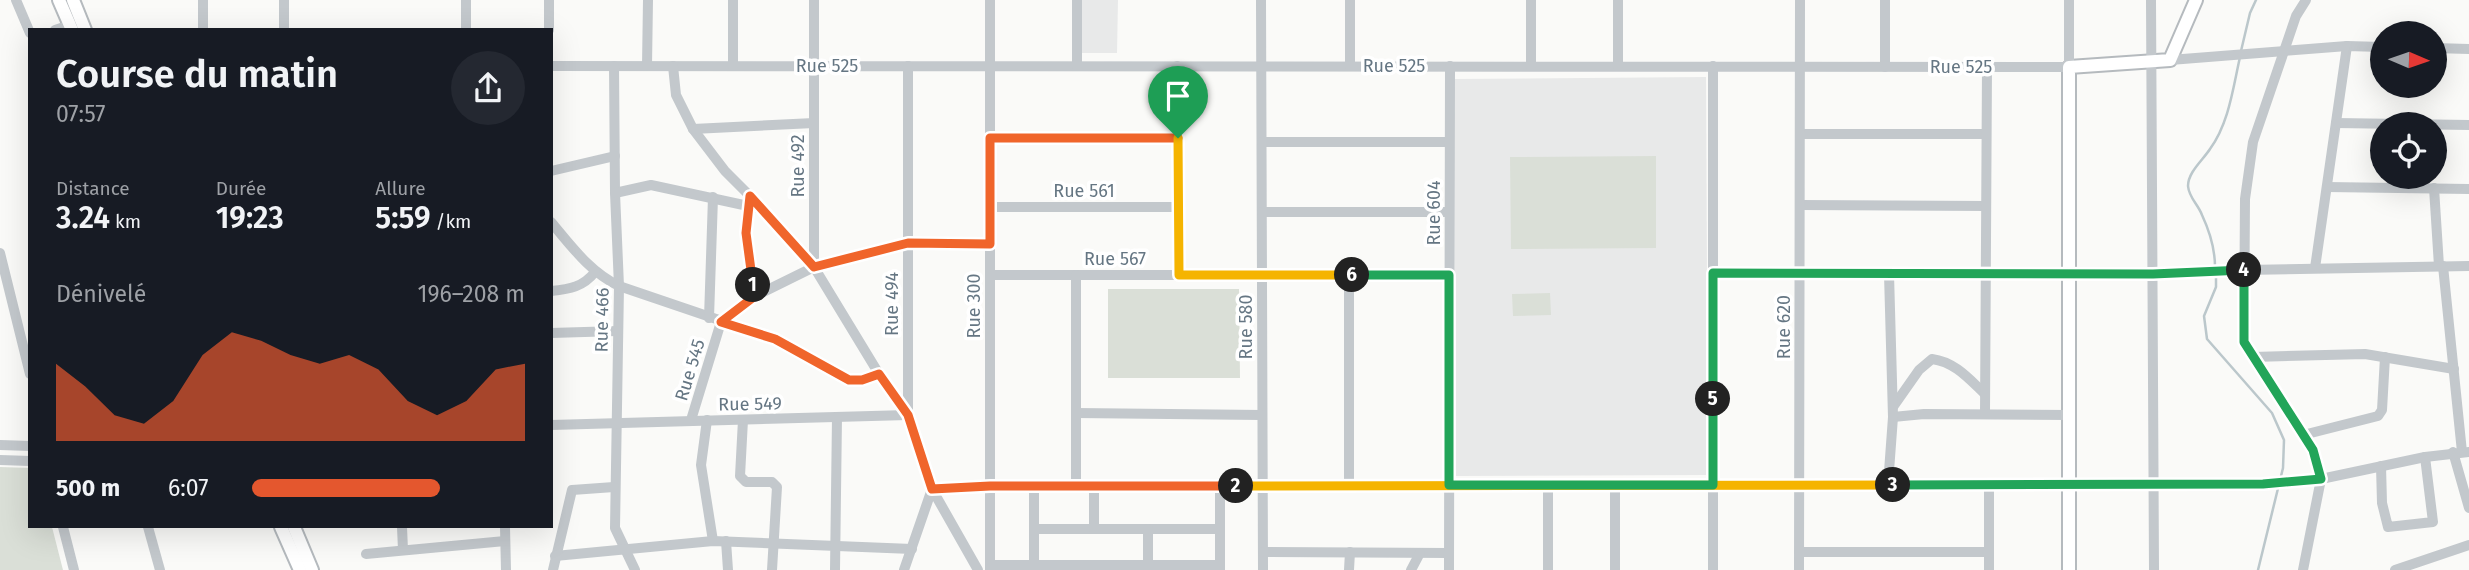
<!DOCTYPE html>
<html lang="fr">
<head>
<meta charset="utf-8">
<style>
  :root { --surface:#171b24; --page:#242831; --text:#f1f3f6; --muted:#9ea1a6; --accent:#e4572e }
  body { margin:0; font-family:"Fira Sans",sans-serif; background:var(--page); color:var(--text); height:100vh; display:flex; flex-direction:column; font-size:26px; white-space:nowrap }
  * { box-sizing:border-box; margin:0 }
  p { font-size:23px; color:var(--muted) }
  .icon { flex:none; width:38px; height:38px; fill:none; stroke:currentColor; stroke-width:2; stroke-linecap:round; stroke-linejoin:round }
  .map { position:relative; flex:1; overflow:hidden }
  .panel { position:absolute; left:28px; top:28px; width:525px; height:500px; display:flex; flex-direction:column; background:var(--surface); border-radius:0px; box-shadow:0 7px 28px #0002 }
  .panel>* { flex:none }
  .needle { width:46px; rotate:92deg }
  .fabs { position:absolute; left:2370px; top:21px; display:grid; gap:14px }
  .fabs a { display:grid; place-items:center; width:77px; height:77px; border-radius:50%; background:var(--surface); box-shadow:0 7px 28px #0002; font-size:35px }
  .pin { position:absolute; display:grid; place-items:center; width:60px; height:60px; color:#fff; margin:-72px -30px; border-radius:50% 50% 50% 0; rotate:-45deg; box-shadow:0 0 7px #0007 }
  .pin .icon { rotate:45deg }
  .km { position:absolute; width:35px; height:35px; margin:-18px; border-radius:50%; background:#222; color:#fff; font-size:19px; line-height:35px; text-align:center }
  .round { display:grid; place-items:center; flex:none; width:74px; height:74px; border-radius:37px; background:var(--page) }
  .overview { display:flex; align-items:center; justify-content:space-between; height:119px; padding:0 28px }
  h1 { font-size:38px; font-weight:600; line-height:52px }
  .metrics { display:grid; grid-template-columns:repeat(3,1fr); gap:10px; height:119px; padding:7px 28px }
  .metrics div { display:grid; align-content:center }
  .metrics b { font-size:30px; font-weight:600 }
  .metrics small { font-size:19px; font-weight:400 }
  .metrics p { font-size:19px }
  .chart { height:196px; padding:14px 28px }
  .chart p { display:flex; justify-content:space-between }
  .chart svg { width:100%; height:126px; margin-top:7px; fill:var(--accent); opacity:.7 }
  ul { padding:0 28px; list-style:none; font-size:23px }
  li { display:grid; grid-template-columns:112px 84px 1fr; align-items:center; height:52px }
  li i { height:18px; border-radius:9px; background:var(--accent) }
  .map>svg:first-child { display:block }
  .built { fill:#e8e9e9 }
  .green { fill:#dadfd7 }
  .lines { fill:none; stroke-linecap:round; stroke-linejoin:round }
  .stream { stroke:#bbc7cb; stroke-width:2.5 }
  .major-casing { stroke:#b5babe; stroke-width:16 }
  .minor { stroke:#c3c8cc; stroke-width:10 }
  .major { stroke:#fff; stroke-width:12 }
  .split-1-casing { stroke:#fff; stroke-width:14 }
  .split-2-casing { stroke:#fff; stroke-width:14 }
  .split-3-casing { stroke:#fff; stroke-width:14 }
  .split-4-casing { stroke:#fff; stroke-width:14 }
  .split-5-casing { stroke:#fff; stroke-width:14 }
  .split-6-casing { stroke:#fff; stroke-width:14 }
  .split-7-casing { stroke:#fff; stroke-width:14 }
  .split-1 { stroke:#f0652b; stroke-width:9 }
  .split-2 { stroke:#f0652b; stroke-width:9 }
  .split-3 { stroke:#f5b400; stroke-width:9 }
  .split-4 { stroke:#22a559; stroke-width:9 }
  .split-5 { stroke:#22a559; stroke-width:9 }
  .split-6 { stroke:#22a559; stroke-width:9 }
  .split-7 { stroke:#f5b400; stroke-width:9 }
  .labels { text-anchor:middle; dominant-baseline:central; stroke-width:7; stroke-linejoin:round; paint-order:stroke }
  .street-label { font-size:18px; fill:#657683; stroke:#fff }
</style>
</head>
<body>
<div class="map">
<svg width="2469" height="570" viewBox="0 0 2469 570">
  <rect width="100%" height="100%" fill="#fafaf8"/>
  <g class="built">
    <path d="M1081,0H1118L1117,53H1081Z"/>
    <path d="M1706,77L1708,475L1456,476L1454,79Z"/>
  </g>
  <g class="green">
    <path d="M1656,156V248L1511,249L1510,157Z"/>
    <path d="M1108,289H1239L1240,378H1108Z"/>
    <path d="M1550,293L1551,315L1513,316L1512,294Z"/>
    <path d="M0,467L30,468V527H52L63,570H0Z"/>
  </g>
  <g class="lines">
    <g class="stream">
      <path d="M2241,51L2250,13L2256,0"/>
      <path d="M2215,267C2215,250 2209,230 2202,215C2198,204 2189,198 2188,186C2188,172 2203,160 2210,149C2229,123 2233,88 2240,57"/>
      <path d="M2216,273V287L2204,316L2207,339L2272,413L2284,440L2283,468L2258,570"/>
    </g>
    <g class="major-casing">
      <g id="major">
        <path d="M59,0L72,30"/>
        <path d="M73,0L85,30"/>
        <path d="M281,527L300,570"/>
        <path d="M294,527L312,570"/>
        <path d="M2069,570V67L2170,60L2196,0"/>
      </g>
    </g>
    <g class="minor">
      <path d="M16,0L30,33"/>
      <path d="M203,0V30"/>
      <path d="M284,0V30"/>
      <path d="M466,0V30"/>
      <path d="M1261,0L1263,570"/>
      <path d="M1885,0V67"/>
      <path d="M2151,0L2154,570"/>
      <path d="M55,30L70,25"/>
      <path d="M549,30V0"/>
      <path d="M2434,48L2469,49"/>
      <path d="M2170,60L2347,46L2382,47"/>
      <path d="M551,66L2069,67V0"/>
      <path d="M614,66L615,193L619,286L615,528L635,570"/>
      <path d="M647,66L648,0"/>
      <path d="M673,66L676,95L693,129L725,171L764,210L814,267L879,374L908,415L932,489L978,570"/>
      <path d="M733,66V0"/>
      <path d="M1077,66V0"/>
      <path d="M1177,66L1179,275"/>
      <path d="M1350,66V0"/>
      <path d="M1531,66V0"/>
      <path d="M1618,66V0"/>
      <path d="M2336,123L2469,125"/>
      <path d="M693,129L814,123"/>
      <path d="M1800,134H1986"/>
      <path d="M990,138H1178"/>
      <path d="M1262,142H1449"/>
      <path d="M551,171L615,156"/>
      <path d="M2327,187L2469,189"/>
      <path d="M2434,188L2439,266"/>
      <path d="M615,193L651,185L762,209"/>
      <path d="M749,203L746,233L755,296"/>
      <path d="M1800,205L1986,206"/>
      <path d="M990,207H1178"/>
      <path d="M1262,212H1449"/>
      <path d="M551,222C572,247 590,272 619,286L775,339L849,380H862L879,374"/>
      <path d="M0,253L30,374"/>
      <path d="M2443,266L2462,452"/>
      <path d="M814,267V0"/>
      <path d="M2315,268L2347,46"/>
      <path d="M1713,273L2153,274L2244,270L2469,266"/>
      <path d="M990,275H1449"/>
      <path d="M551,291C570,289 583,287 595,272"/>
      <path d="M709,318L713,197"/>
      <path d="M551,333L618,331"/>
      <path d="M2253,357L2365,354L2454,369"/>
      <path d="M1893,407L1919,370L1932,359C1955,362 1969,379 1985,394"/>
      <path d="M1076,413L1262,415"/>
      <path d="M1985,414L1987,67"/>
      <path d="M1893,417L1924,414L2069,415"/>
      <path d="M691,420L721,322L755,296L814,267L908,243L990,244"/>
      <path d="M707,420L701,465L713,541"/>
      <path d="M743,420L740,476L746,482H772L777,487L772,570"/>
      <path d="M551,425L908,415V66"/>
      <path d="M2303,435L2378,416L2382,410L2385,357"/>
      <path d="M0,445L30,446"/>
      <path d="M2453,452L2469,508"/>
      <path d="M0,460L30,461"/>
      <path d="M2381,466L2382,503L2388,527L2433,522L2425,457"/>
      <path d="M1349,485V275"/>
      <path d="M1888,485L1893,417L1889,274"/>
      <path d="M1076,486V275"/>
      <path d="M63,527L74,570"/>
      <path d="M148,527L160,570"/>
      <path d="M402,527L403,550"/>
      <path d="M505,527L506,570"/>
      <path d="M1034,529H1220"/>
      <path d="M1094,529V486"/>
      <path d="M1148,529V565"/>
      <path d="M726,541L728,570"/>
      <path d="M1263,552L1449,553"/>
      <path d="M1799,552H1989"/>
      <path d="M366,554L505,541"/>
      <path d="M555,556L713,541L912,549"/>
      <path d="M990,565H1220"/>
      <path d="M1034,569V486"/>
      <path d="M1220,569V486"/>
      <path d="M553,570L572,490L614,487"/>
      <path d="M835,570L837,417"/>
      <path d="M904,570L932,489L990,486L2263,484L2321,479L2425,457L2469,452"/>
      <path d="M990,570V0"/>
      <path d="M1349,570L1350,552"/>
      <path d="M1411,570L1420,553"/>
      <path d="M1449,570L1450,66"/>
      <path d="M1548,570V485"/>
      <path d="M1615,570V485"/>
      <path d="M1713,570V66"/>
      <path d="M1799,570L1800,0"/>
      <path d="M1989,570V485"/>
      <path d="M2303,570L2321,479L2313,450L2244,342L2245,199L2253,142L2296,16L2306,0"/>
      <path d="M2395,570L2469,545"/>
    </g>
    <use href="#major" class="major"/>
  </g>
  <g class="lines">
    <g class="split-1-casing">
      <path id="split-1" d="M753,285L746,233L750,196L814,267L908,243L990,244V138H1178"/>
    </g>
    <g class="split-2-casing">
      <path id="split-2" d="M753,285L755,296L721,322L775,339L849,380H862L879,374L908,415L932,489L990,486H1236"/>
    </g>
    <g class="split-3-casing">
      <path id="split-3" d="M1236,486L1893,485"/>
    </g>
    <g class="split-4-casing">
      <path id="split-4" d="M1893,485L2263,484L2321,479L2313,450L2244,342V270"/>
    </g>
    <g class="split-5-casing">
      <path id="split-5" d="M1713,399V273L2153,274L2244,270"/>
    </g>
    <g class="split-6-casing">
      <path id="split-6" d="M1352,275H1449V485H1713V399"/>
    </g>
    <g class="split-7-casing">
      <path id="split-7" d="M1178,138L1179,275H1352"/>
    </g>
    <use href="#split-1" class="split-1"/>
    <use href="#split-2" class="split-2"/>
    <use href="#split-3" class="split-3"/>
    <use href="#split-4" class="split-4"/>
    <use href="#split-5" class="split-5"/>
    <use href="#split-6" class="split-6"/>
    <use href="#split-7" class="split-7"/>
  </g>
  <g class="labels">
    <g class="street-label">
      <text x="827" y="66">Rue 525</text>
      <text x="1394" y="66">Rue 525</text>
      <text x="1961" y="67">Rue 525</text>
      <text transform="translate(798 166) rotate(-90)">Rue 492</text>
      <text x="1084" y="191">Rue 561</text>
      <text transform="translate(1434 213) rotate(-90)">Rue 604</text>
      <text x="1115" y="259">Rue 567</text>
      <text transform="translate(892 304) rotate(-90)">Rue 494</text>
      <text transform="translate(974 306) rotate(-90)">Rue 300</text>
      <text transform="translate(602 320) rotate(-89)">Rue 466</text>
      <text transform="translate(1246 327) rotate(-90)">Rue 580</text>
      <text transform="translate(1784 327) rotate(-90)">Rue 620</text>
      <text transform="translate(690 370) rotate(-73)">Rue 545</text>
      <text transform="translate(750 404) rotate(-1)">Rue 549</text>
    </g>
  </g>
</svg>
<div class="fabs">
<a><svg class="needle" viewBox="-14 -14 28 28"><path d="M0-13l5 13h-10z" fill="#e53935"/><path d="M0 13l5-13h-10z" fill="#9ea1a6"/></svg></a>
<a><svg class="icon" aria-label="locate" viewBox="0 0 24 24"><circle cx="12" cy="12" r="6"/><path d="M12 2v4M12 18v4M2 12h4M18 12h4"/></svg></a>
</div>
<div class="pin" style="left:1178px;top:138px;background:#1e9e55"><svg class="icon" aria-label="arrive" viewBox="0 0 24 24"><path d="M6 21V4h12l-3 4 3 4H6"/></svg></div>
<b class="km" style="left:753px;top:285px">1</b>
<b class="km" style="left:1236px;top:486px">2</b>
<b class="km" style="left:1893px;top:485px">3</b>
<b class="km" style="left:2244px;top:270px">4</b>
<b class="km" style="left:1713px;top:399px">5</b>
<b class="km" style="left:1352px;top:275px">6</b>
<section class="panel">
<div class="overview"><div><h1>Course du matin</h1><p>07:57</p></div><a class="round"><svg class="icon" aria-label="share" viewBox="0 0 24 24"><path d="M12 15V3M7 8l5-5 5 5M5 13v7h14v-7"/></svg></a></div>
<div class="metrics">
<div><p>Distance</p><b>3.24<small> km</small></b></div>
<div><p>Durée</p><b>19:23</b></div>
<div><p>Allure</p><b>5:59<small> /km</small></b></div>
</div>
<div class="chart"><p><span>Dénivelé</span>196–208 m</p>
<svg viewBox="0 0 160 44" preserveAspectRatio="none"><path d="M0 44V17L10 25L20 35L30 38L40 30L50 14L60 6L70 9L80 14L90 17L100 14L110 19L120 30L130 35L140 30L150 19L160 17V44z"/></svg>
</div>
<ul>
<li><b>500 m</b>6:07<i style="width:69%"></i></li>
</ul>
</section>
</div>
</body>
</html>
